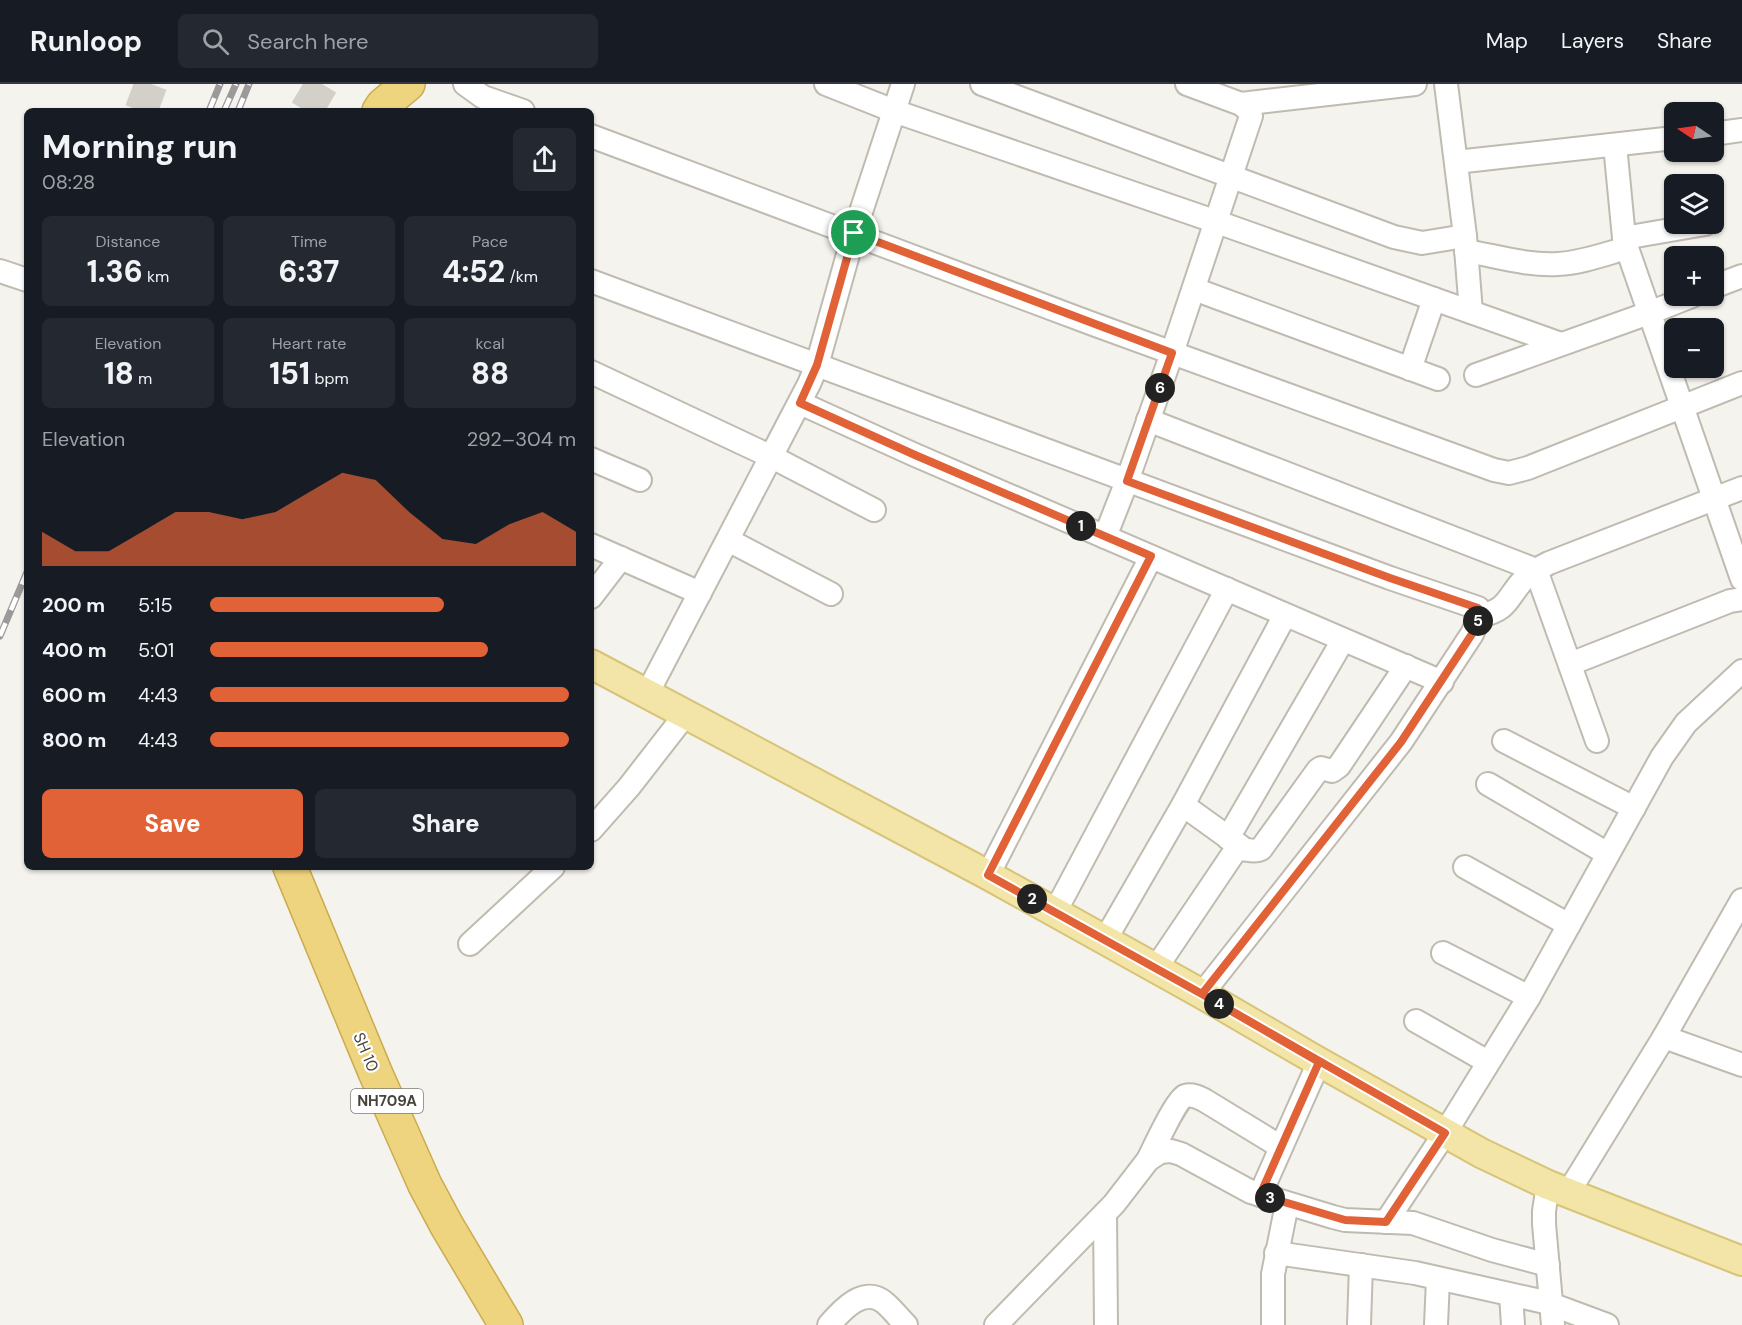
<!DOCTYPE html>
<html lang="en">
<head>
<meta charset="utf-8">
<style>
  :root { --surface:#171b24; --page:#242831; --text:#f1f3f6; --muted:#9ea1a6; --line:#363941; --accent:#e16237 }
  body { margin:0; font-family:"DM Sans",sans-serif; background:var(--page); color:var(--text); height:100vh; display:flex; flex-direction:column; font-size:22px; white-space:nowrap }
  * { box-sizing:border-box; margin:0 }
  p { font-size:20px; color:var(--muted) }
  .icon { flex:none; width:33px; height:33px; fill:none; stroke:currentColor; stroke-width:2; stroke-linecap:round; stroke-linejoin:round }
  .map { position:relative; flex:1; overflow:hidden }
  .sheet { position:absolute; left:24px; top:24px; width:570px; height:762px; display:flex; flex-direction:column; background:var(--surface); border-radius:9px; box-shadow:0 2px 4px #0004 }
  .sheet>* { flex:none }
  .needle { width:39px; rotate:283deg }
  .fabs { position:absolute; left:1664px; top:18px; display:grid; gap:12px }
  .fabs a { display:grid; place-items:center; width:60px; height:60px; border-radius:9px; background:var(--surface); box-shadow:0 2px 4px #0004; font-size:30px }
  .pin { position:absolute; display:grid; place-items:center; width:51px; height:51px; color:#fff; margin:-26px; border:3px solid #fff; border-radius:50%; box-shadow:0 2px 6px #0007 }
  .km { position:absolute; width:30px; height:30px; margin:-15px; border-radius:50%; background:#222; color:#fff; font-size:16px; line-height:30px; text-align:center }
  .round { display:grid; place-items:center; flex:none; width:63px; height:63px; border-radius:9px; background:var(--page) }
  .overview { display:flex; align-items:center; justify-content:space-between; height:102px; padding:0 18px }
  h1 { font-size:33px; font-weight:800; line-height:45px }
  .stats { display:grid; grid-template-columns:repeat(3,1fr); gap:9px; height:102px; padding:6px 18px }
  .stats div { display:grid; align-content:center; border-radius:9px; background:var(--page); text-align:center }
  .stats b { font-size:30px; font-weight:800 }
  .stats small { font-size:16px; font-weight:400 }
  .stats p { font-size:16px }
  .chart { height:168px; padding:12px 18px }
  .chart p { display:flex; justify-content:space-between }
  .chart svg { width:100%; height:108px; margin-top:6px; fill:var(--accent); opacity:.7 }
  .primary-button { display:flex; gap:12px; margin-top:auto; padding:12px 18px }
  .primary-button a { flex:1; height:69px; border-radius:9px; background:var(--accent); color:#fff; font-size:24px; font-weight:800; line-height:69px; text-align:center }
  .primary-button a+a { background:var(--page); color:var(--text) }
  ul { padding:0 18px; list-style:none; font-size:20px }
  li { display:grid; grid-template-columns:96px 72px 1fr; align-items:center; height:45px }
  li i { height:15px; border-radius:8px; background:var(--accent) }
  header { display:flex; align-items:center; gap:36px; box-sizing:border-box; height:84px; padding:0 30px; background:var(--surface); border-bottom:2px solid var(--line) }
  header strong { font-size:28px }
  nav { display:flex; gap:33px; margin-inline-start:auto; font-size:21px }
  .search { width:420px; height:54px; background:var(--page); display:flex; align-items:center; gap:15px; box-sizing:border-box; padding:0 21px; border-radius:9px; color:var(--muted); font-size:22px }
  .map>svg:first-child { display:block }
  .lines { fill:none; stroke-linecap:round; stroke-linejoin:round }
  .highway-tunnel { stroke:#d2d0c9; stroke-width:33; stroke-dasharray:33 16; stroke-linecap:butt }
  .minor-casing { stroke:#bfbbb0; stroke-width:26 }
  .major-casing { stroke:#d7c478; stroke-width:32 }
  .highway-casing { stroke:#ccab4f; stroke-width:36 }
  .minor { stroke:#fff; stroke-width:22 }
  .major { stroke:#f3e5a7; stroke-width:28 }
  .highway { stroke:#eed47e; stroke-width:33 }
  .rail-casing { stroke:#9a9a9a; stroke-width:7 }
  .rail { stroke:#fff; stroke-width:4.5; stroke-dasharray:14; stroke-linecap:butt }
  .route-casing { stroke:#fff; stroke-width:12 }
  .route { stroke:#e16237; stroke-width:8 }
  .labels { text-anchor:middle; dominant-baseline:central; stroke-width:4.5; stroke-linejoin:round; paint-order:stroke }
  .shield { fill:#fff; stroke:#7f7c76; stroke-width:1.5 }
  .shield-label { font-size:15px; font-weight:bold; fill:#48443b }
  .street-label { font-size:16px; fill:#48443b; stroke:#fff }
</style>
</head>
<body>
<header>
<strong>Runloop</strong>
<div class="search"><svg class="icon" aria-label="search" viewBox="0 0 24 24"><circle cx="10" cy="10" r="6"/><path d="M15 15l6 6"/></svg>Search here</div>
<nav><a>Map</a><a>Layers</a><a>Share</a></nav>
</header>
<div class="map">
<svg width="1742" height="1241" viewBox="0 0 1742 1241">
  <rect width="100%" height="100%" fill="#f4f3ed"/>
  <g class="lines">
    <g class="highway-tunnel">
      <path d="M141,27L151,0"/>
      <path d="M306,27L322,0"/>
    </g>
    <g class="minor-casing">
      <g id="minor">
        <path d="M465,0L483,13L523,27"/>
        <path d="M826,0L894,27L1217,138L1561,260"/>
        <path d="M982,0L1394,153L1422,159L1465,152"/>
        <path d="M1446,0L1465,152L1471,228"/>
        <path d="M1241,20L1415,0"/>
        <path d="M1713,50L1742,46"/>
        <path d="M591,52L1093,240L1494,386L1509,389L1528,384L1742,299"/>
        <path d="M1615,61L1624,154L1627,164L1742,495"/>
        <path d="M1456,78L1674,54"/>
        <path d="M1624,154L1705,140"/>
        <path d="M1466,167C1496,172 1528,182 1558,180C1581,179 1605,170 1627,164"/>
        <path d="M0,187L27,196"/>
        <path d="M591,197L1390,494L1478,524L1480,532L1472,550L1401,658L1202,910"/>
        <path d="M1713,203L1742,192"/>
        <path d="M1194,205L1438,295"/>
        <path d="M1410,285L1434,215"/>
        <path d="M591,288L772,373L874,426"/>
        <path d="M1476,291L1649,229L1692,212"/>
        <path d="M800,319L915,371L1442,598"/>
        <path d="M1148,336L1536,486L1597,657"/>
        <path d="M591,375L640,396"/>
        <path d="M1105,453L1127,397L1172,269L1251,32L1248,26L1241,20L1187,0"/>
        <path d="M728,456L831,510"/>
        <path d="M591,461L700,509"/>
        <path d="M591,513L621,474"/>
        <path d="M1480,532C1510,525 1506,514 1525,494C1532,488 1541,483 1549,479L1742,404"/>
        <path d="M1570,580L1730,517L1742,515"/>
        <path d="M647,610L809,300L817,281L854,149L903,0"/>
        <path d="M1504,657L1634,724"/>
        <path d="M1488,700L1608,770"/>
        <path d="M1183,721L1240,762"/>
        <path d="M591,746L629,703L685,631"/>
        <path d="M1228,754L1343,556"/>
        <path d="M1465,783L1569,841"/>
        <path d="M988,791L1151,473"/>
        <path d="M1055,828L1227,505"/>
        <path d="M1105,856L1183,721L1285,531"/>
        <path d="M470,860L553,783"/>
        <path d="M1443,869L1529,913"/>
        <path d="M1156,884L1235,767C1244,762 1252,770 1261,765L1318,686L1321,684L1332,687L1339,682L1406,582"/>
        <path d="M1416,937L1488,978"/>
        <path d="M1664,953L1742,981"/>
        <path d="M1148,1076C1154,1064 1176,1016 1185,1012C1192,1010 1198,1013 1204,1016L1281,1063"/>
        <path d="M1548,1101L1544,1127V1140L1553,1241"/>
        <path d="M1568,1109L1664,953L1742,816"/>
        <path d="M1260,1111L1319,978"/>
        <path d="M1105,1130L1106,1241"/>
        <path d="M1386,1138L1445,1049L1529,913L1662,673L1686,639L1742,587"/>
        <path d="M1276,1169L1415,1189L1545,1218L1607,1241"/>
        <path d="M1511,1211L1513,1241"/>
        <path d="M829,1241C842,1226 864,1201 885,1219C893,1226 899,1234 906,1241"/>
        <path d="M996,1241L1114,1120L1148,1076L1160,1068L1171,1067L1181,1070L1251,1108L1333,1133L1345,1136L1413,1139L1492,1166L1548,1181"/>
        <path d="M1273,1241V1190L1287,1120"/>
        <path d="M1359,1241L1361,1181"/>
        <path d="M1436,1241L1438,1195"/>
      </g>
    </g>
    <g class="major-casing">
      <path id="major" d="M591,580L988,791L1202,910L1319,978L1481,1069L1548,1101L1742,1177"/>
    </g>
    <g class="highway-casing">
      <g id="highway">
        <path d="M379,27L383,21L408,0"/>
        <path d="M290,783L375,988L425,1101L447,1142L506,1241"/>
      </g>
    </g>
    <use href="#minor" class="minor"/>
    <use href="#major" class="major"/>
    <use href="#highway" class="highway"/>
    <g class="rail-casing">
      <g id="rail">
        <path d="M209,27L220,0"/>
        <path d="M224,27L236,0"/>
        <path d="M238,27L249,0"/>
        <path d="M0,552L27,488"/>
      </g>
    </g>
    <use href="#rail" class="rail"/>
  </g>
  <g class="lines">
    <g class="route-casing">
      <path id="route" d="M854,149L817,281L800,319L915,371L1151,472L988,791L1202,910L1319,978L1260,1111L1345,1136L1386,1138L1445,1049L1202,910L1401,658L1472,550L1480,532L1478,524L1390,494L1127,397L1172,269L854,149"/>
    </g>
    <use href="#route" class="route"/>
  </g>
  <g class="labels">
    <rect class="shield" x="351" y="1005" width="72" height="24" rx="4.5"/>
    <g class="shield-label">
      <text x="387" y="1017">NH709A</text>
    </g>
    <g class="street-label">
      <text transform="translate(366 968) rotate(67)">SH 10</text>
    </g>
  </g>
</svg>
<div class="fabs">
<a><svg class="needle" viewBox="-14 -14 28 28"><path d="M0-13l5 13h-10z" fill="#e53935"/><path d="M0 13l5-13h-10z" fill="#9ea1a6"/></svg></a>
<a><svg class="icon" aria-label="layers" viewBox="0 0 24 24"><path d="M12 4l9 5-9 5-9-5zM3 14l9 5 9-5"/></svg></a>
<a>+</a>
<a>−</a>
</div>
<div class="pin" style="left:854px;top:149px;background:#1e9e55"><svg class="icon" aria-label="arrive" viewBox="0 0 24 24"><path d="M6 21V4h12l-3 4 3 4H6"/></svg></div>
<b class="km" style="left:1081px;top:442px">1</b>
<b class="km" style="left:1032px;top:815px">2</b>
<b class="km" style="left:1270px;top:1114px">3</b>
<b class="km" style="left:1219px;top:920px">4</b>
<b class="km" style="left:1478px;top:537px">5</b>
<b class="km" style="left:1160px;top:304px">6</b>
<section class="sheet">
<div class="overview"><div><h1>Morning run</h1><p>08:28</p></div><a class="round"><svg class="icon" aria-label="share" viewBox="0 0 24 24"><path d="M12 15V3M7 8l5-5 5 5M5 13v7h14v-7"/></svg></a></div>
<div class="stats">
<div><p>Distance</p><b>1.36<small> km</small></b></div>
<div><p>Time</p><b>6:37</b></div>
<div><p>Pace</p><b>4:52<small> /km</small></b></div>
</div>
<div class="stats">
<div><p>Elevation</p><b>18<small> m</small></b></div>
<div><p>Heart rate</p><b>151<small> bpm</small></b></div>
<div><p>kcal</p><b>88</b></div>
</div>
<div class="chart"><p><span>Elevation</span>292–304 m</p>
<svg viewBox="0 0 160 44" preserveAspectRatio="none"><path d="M0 44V30L10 38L20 38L30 30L40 22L50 22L60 25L70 22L80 14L90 6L100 9L110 22L120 33L130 35L140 27L150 22L160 30V44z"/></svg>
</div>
<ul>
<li><b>200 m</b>5:15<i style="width:64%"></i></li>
<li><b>400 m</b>5:01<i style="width:76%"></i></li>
<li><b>600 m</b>4:43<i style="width:98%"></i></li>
<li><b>800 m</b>4:43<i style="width:98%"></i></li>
</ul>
<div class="primary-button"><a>Save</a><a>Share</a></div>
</section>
</div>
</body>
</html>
